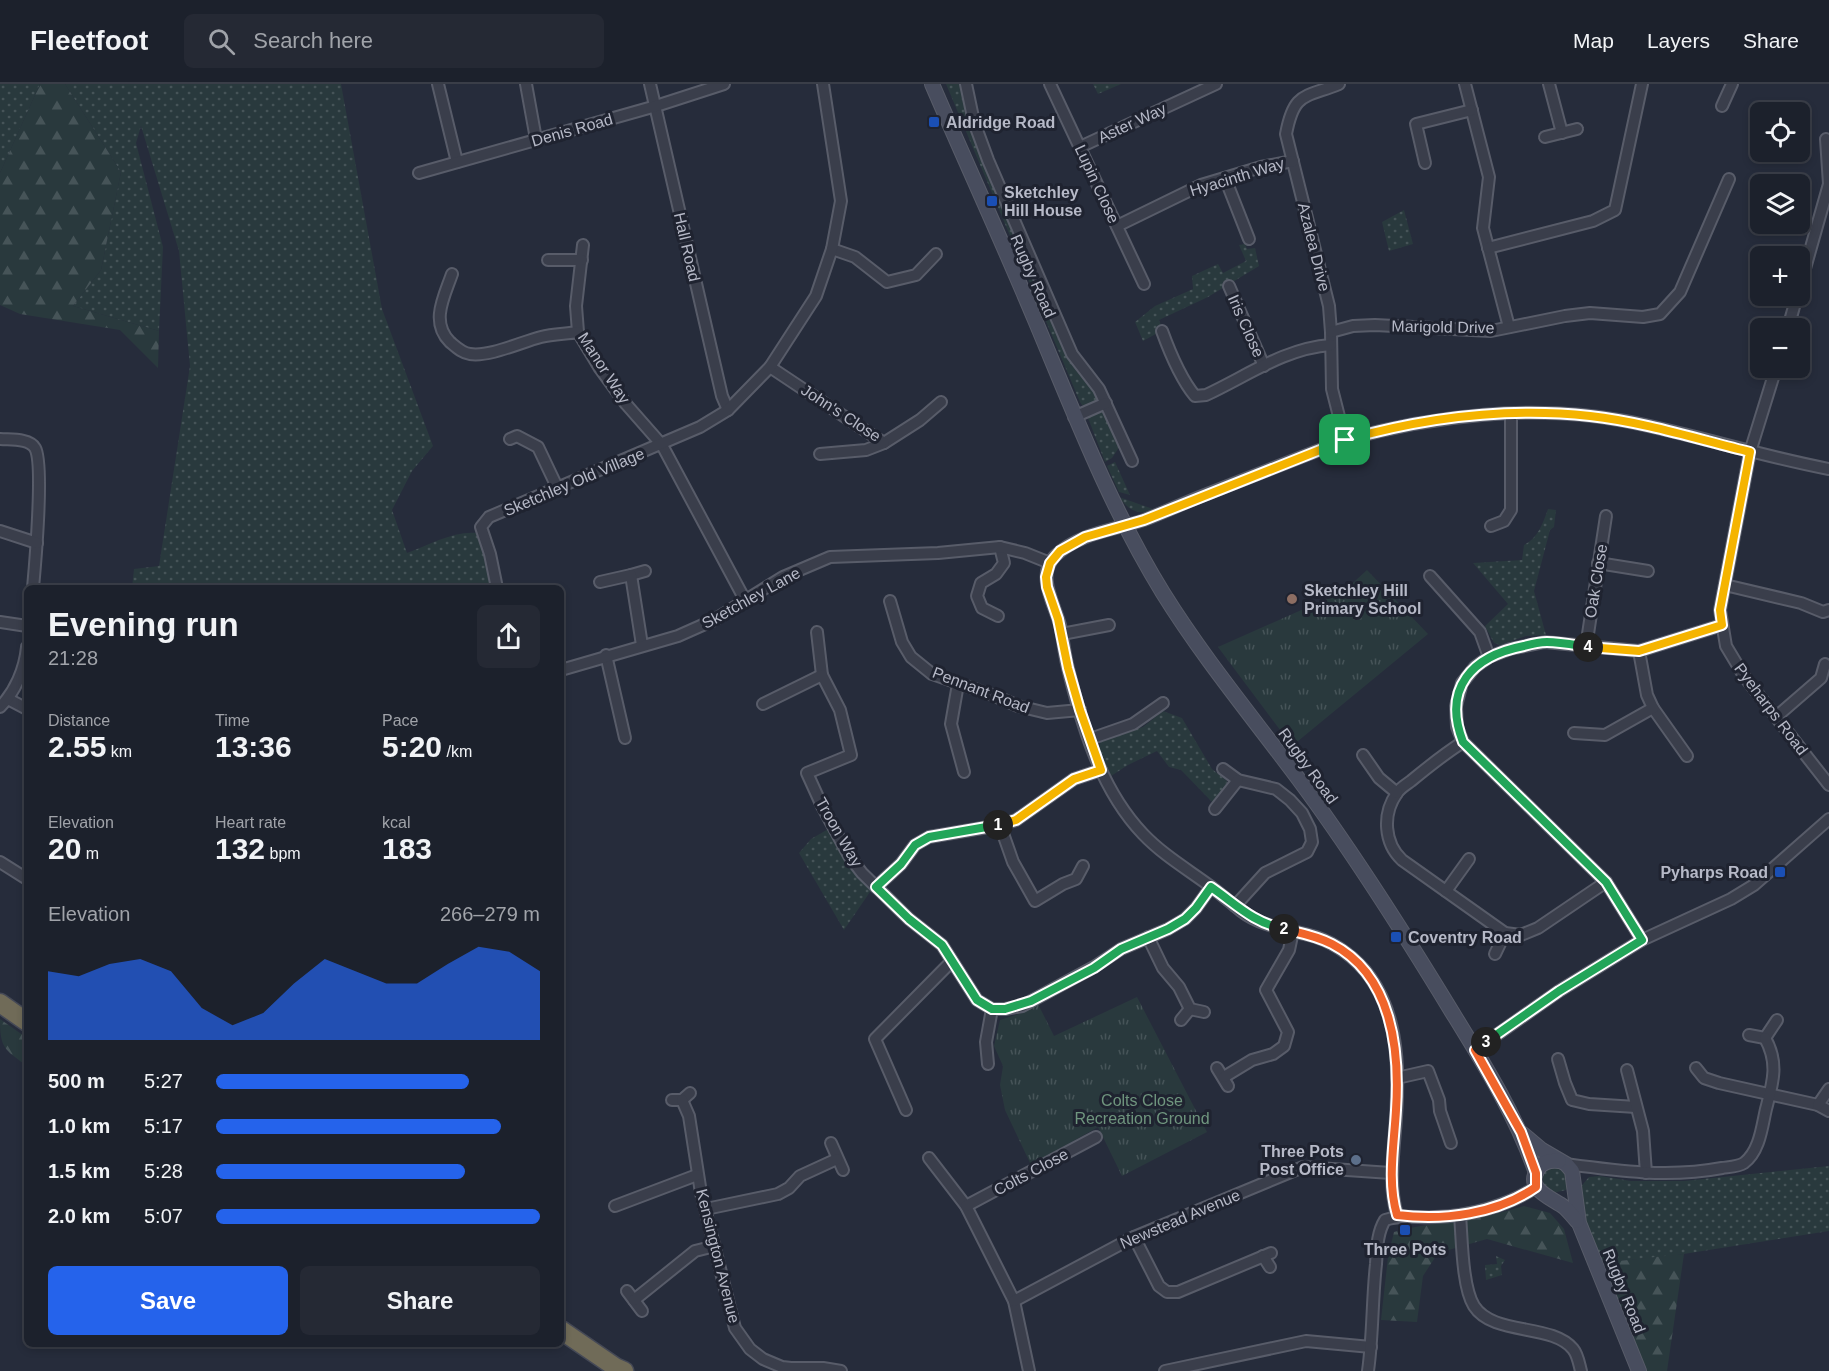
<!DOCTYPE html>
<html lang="en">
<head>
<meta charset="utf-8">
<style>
  :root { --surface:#1c212c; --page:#252934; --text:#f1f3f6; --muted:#a0a3a9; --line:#3a3e48; --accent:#2563eb }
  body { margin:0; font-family:Helvetica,sans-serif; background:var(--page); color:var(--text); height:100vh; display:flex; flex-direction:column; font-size:22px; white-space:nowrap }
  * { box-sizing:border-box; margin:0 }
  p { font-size:20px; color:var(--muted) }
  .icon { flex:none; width:33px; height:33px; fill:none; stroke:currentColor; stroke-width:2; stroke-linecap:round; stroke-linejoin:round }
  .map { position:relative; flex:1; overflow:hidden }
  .sheet { position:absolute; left:24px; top:501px; width:540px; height:762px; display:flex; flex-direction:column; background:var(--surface); border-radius:9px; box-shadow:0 3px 9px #0003,0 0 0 2px var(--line) }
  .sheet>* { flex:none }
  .controls { position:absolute; left:1750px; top:18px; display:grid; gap:12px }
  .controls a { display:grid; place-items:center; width:60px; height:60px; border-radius:9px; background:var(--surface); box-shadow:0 3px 9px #0003,0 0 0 2px var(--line); font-size:30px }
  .pin { position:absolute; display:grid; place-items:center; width:51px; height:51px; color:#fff; margin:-26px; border-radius:12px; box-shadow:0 3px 9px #0006 }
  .km { position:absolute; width:30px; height:30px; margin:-15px; border-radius:50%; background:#222; color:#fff; font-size:16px; line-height:30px; text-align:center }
  .round { display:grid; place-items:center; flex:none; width:63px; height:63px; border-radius:9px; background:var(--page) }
  .head { display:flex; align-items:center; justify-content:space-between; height:102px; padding:0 24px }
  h1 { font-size:33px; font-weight:700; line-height:45px }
  .stats { display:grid; grid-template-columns:repeat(3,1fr); gap:9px; height:102px; padding:6px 24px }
  .stats div { display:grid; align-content:center }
  .stats b { font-size:30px; font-weight:700 }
  .stats small { font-size:16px; font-weight:400 }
  .stats p { font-size:16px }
  .chart { height:168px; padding:12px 24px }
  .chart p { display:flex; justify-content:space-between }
  .chart svg { width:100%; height:108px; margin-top:6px; fill:var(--accent); opacity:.7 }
  .action { display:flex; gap:12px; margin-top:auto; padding:12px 24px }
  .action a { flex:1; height:69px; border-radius:9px; background:var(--accent); color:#fff; font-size:24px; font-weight:700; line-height:69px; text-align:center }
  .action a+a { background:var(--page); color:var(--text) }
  ul { padding:0 24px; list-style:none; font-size:20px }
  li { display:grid; grid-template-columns:96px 72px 1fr; align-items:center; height:45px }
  li i { height:15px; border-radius:8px; background:var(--accent) }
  header { display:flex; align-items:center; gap:36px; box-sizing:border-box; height:84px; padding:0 30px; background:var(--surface); border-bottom:2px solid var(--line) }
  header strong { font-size:28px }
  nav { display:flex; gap:33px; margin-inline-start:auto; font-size:21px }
  .search { width:420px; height:54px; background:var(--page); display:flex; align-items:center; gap:15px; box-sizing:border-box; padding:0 21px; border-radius:9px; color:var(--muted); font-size:22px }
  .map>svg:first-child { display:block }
  .grass { fill:url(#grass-dots) }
  .forest { fill:url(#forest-firs) }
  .park { fill:url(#park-tufts) }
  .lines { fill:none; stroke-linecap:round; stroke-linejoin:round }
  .street-casing { stroke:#585c69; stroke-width:14 }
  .secondary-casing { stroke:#585c69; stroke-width:16 }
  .highway-casing { stroke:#454956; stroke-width:21 }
  .street { stroke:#3a3e4b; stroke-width:10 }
  .secondary { stroke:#484d5e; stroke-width:14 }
  .highway { stroke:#706b58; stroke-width:18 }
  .split-1-casing { stroke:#fff; stroke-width:12 }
  .split-2-casing { stroke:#fff; stroke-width:12 }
  .split-3-casing { stroke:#fff; stroke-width:12 }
  .split-4-casing { stroke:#fff; stroke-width:12 }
  .split-5-casing { stroke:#fff; stroke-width:12 }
  .split-1 { stroke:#f5b400; stroke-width:8 }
  .split-2 { stroke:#22a559; stroke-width:8 }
  .split-3 { stroke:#f0652b; stroke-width:8 }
  .split-4 { stroke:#22a559; stroke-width:8 }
  .split-5 { stroke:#f5b400; stroke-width:8 }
  .transit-dot { fill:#1a4fb4; stroke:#1f2330; stroke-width:2 }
  .education-dot { fill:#8d6e63; stroke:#1f2330; stroke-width:2 }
  .service-dot { fill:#5c6f8a; stroke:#1f2330; stroke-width:2 }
  .labels { text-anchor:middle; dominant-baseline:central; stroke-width:6; stroke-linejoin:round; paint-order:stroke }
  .poi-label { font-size:16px; font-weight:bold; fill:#b6b9c7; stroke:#1f2330; text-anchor:start }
  .street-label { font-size:16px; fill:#b6b9c7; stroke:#1f2330 }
  .park-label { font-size:16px; fill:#6f957e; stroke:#1f2330 }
</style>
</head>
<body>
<header>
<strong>Fleetfoot</strong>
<div class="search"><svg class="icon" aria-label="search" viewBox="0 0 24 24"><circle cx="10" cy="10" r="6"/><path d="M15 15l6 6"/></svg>Search here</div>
<nav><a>Map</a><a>Layers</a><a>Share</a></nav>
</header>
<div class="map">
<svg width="1829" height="1287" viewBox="0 0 1829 1287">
  <defs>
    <pattern id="grass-dots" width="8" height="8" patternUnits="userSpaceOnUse" patternTransform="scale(1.5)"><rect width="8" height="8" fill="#29393d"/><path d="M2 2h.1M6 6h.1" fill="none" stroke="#465458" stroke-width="1.8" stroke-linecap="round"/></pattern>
    <pattern id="forest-firs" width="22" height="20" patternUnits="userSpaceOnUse" patternTransform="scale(1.5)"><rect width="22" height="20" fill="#29393d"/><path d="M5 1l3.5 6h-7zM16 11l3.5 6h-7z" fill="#465458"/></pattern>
    <pattern id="park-tufts" width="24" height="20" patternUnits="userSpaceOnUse" patternTransform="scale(1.5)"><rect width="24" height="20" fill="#29393d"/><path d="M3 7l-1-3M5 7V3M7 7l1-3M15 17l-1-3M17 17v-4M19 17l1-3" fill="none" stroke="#465458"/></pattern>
  </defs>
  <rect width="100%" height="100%" fill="#262c3b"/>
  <g class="grass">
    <path d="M0,0H40L0,89Z"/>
    <path d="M65,0H341L382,225L433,362L412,387L392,426L407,469C429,461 453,447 477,449L486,470L493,504H132L134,485L159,482L190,282L179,167L141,42L136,59L163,163L159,247L73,222L101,186L121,88Z"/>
    <path d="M946,0H964L967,19L1071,271L1096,305V316L1090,322L1082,321L1080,318Z"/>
    <path d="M1093,0H1121L1098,10Z"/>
    <path d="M1404,126L1413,160L1389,167L1382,138Z"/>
    <path d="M1245,160L1247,165L1255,164L1259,182L1208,213L1159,236L1163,246L1143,257L1135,238L1155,222L1193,205L1192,192L1218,180L1223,189L1246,177L1239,161Z"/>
    <path d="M1101,327L1105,328L1120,362L1112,374L1105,378L1088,334L1089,331Z"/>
    <path d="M1115,378L1130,411L1119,408L1107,382Z"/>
    <path d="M1119,413L1153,425C1139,433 1127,425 1119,413Z"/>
    <path d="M1548,425L1556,426L1554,443L1550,446L1534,507L1546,551L1526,552L1500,561L1494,559L1485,542L1508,520L1473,479L1522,476L1524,461C1538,454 1543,439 1548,425Z"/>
    <path d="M1163,627L1182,634L1212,685L1227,697L1225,706L1213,719L1181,686L1169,683L1157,667L1128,681L1111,692L1099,664L1101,657L1143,643Z"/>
    <path d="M830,744L872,805L844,846L799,769L811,755Z"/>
    <path d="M1565,1082L1569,1101L1566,1106L1553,1109L1544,1102L1542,1091L1547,1083Z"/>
    <path d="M1829,1082V1147L1671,1172L1600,1179L1581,1127L1578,1106L1589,1093L1600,1092L1631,1097H1684Z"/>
    <path d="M1496,1172L1505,1176L1501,1182L1502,1191L1486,1196L1485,1181L1497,1180Z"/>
  </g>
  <g class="forest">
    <path d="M40,0H65L121,88L101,186L73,222L159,247L158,284L120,246L20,230L0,221V89Z"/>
    <path d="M0,935L27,954V982C4,965 0,964 0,935Z"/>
    <path d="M1524,1122L1550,1129L1564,1145L1573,1179L1487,1155L1438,1169L1423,1192L1417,1238L1381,1236L1388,1173L1394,1148C1414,1142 1434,1140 1455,1137C1478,1134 1501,1129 1524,1122Z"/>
    <path d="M1684,1170L1667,1287H1647L1600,1179Z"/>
  </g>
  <g class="park">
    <path d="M1367,486L1428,550L1292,662L1218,563L1344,507Z"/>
    <path d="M1137,913L1207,1048L1122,1092L1098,1043L1031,1081L1005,1026L1000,1001L1003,982L994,962L1000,936L1022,929L1038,920L1054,952Z"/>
  </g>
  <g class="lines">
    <g class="street-casing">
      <g id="street">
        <path d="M438,0L457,78"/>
        <path d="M526,0L536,55"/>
        <path d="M650,0L722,312L728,326"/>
        <path d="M966,0L974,38L988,76L1072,270L1099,305L1132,377"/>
        <path d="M1050,0L1144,200"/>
        <path d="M1339,0C1304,14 1294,8 1286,50L1329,222L1331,248L1332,305L1345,356"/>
        <path d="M1465,0L1489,93L1483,144L1509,243"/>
        <path d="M1549,0L1562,49"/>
        <path d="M1722,22L1732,0"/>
        <path d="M1545,53L1577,45"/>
        <path d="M1080,63L1216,0"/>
        <path d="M1425,79L1416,40L1472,26"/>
        <path d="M419,89L656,22L724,0"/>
        <path d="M1225,94L1249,155"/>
        <path d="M1117,142L1201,101L1261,83L1293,77"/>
        <path d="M583,161L576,222L578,248L599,283L626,320L662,361L745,516"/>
        <path d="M1488,164L1593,137L1615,126L1642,0"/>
        <path d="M832,165L855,173L887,198L916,191L936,170"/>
        <path d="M548,176H582"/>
        <path d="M452,190C444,213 430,238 450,258C456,263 462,269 470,270C490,273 521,258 541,253C553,250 566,250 578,248"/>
        <path d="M1229,202L1264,282"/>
        <path d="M1800,202L1829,100L1826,55"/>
        <path d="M1788,244L1797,212"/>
        <path d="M1162,247C1170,269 1180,294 1195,312L1206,311C1247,292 1285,264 1331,261"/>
        <path d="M1331,248L1353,242L1375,241L1491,247L1565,232L1590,229L1643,233L1660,230L1680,208L1729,95"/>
        <path d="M770,283L884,359L920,336L941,318"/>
        <path d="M1776,284L1750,368L1720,526L1726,562L1744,592L1829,701"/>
        <path d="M1074,333L1106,319"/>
        <path d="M0,355C10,356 29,354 35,364C44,379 35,482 33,504"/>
        <path d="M510,355L517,352L538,363L557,403"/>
        <path d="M820,370L866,366L884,359"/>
        <path d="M1491,442L1504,437L1511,426V330"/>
        <path d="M0,447L37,459"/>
        <path d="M1598,479L1648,487"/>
        <path d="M631,491L645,487"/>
        <path d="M1430,492L1480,548L1489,573"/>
        <path d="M600,498L631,491L642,561"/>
        <path d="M1725,501L1801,519L1823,528L1829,526"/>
        <path d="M497,504L490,470L481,443L489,433L700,343L728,326L770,283L816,212L832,165L841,117L823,0"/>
        <path d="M890,517L902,558L911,573L932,590L995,612L1018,622L1047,629L1080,626"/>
        <path d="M998,532L982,524L977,512L981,499L996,490L1004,479L1000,463"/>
        <path d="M0,538L27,542"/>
        <path d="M817,548L822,591"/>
        <path d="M1062,550L1109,541"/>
        <path d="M1586,563L1606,432"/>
        <path d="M606,571L625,654"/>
        <path d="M561,586L678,552L714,536L783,493L830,473L938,469L1000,463L1025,469L1050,479"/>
        <path d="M958,600L951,640L964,688"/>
        <path d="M8,615L27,625"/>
        <path d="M763,620L822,591L840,626L851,671L807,689L822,722L849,772L862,789L909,835L942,861L977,916L992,925H1005L1022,922L1094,883L1121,865L1168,845L1185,835L1196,824L1211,803"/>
        <path d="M0,623C15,608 25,585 27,563"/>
        <path d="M1653,624L1687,672"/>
        <path d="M1776,633L1821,594L1825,580"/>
        <path d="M1574,649L1605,651L1653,624L1647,611L1639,567"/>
        <path d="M1090,655L1133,640L1163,619"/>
        <path d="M1463,658C1444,670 1428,683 1411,697C1407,700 1400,704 1397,709C1382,730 1384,759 1402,776L1505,849L1521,851L1538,844L1606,798"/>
        <path d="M1363,671L1379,694L1397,709"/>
        <path d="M1223,685L1238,696L1276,705L1290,716L1302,729L1310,745L1312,758L1307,768L1265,789L1235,822"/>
        <path d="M1215,725L1238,696"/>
        <path d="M1000,741L1013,778L1035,817L1063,800L1076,795L1083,782"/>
        <path d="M0,778L27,795"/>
        <path d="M876,803L901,780L915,761L929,753L1000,741L1016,736L1074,695L1101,686"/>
        <path d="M1446,807L1469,775"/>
        <path d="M1148,853L1163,884L1179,903L1190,925L1204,928"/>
        <path d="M1642,856L1606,798L1463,658L1457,643L1456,622L1462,599L1475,583L1489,573L1510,565L1545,558L1639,567L1722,541"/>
        <path d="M1495,870L1505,849"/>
        <path d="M1181,936L1190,925"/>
        <path d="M1749,951L1765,954"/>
        <path d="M1765,954L1777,936"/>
        <path d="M1475,966L1559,907L1642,856L1731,815L1754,801L1829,735"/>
        <path d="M1558,975L1565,999L1572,1016L1589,1020L1636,1023"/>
        <path d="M988,980L986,958L992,925"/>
        <path d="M1217,984L1228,1002"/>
        <path d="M1696,984L1704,994L1719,999L1818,1021L1829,1027"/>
        <path d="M1627,986L1643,1047L1646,1089"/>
        <path d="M1224,993L1252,976L1273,970L1284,962L1288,948L1266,906L1289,866L1293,847"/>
        <path d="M1397,994L1428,987L1439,1016L1440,1027L1451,1059"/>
        <path d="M672,1016H682L690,1009"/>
        <path d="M682,1016L689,1032L701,1109L735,1244L750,1265L763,1275L782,1283L791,1284H823L841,1287"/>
        <path d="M1818,1021L1829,1005"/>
        <path d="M906,1026L875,955L952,877"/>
        <path d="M831,1059L843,1086"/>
        <path d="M929,1074L966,1122L1014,1217L1029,1287"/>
        <path d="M1566,1080C1618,1087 1669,1094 1722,1084C1728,1083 1738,1083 1744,1079C1760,1067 1762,1042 1766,1025C1773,998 1779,979 1765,954"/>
        <path d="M615,1122L697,1091"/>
        <path d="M966,1122L1096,1053"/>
        <path d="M706,1125L778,1110L789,1104L800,1092L837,1075"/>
        <path d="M1397,1131C1390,1106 1392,1085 1394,1059C1399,1004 1403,939 1370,893C1357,875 1337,860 1316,853C1290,845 1263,844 1241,827C1231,819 1221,810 1210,802C1187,785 1163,771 1143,750C1100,705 1081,639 1067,580C1064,567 1063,554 1060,541C1054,519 1036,491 1055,472C1078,449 1115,446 1144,436C1165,428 1186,418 1207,410C1253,392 1299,374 1345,356C1434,331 1534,320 1625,337C1693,350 1760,372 1829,385"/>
        <path d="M1460,1131C1462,1154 1462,1203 1474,1222C1493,1252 1552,1239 1573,1265C1578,1271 1579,1280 1581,1287"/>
        <path d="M1134,1153L1159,1202L1167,1208H1178L1271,1169"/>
        <path d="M1263,1172L1270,1183"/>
        <path d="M627,1207L642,1227"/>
        <path d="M634,1216L695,1167L715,1162"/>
        <path d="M1014,1217L1134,1153L1303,1083L1391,1089"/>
        <path d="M1165,1287L1306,1257L1371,1263"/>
        <path d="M1368,1287C1373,1252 1372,1216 1376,1180C1377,1165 1377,1149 1385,1136C1402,1130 1418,1134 1435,1133C1469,1132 1508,1122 1536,1103"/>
      </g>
    </g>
    <g class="secondary-casing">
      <g id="secondary">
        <path d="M932,0C966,79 1002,157 1035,236C1074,329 1110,423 1163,509C1204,575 1254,635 1300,697C1355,771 1404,849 1452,928C1484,980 1516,1031 1536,1089"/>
        <path d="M1523,1050L1542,1066L1566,1080L1572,1087L1579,1139L1639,1287"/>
        <path d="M1559,1077C1551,1076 1543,1077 1538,1085C1524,1105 1552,1114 1564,1123C1569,1127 1573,1133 1577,1137"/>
      </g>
    </g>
    <g class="highway-casing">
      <g id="highway">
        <path d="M0,919L27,938"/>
        <path d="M561,1246L615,1283L624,1287"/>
      </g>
    </g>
    <use href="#street" class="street"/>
    <use href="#secondary" class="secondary"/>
    <use href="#highway" class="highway"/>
  </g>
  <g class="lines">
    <g class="split-1-casing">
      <path id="split-1" d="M998,741L1016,736L1074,695L1101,686L1080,626L1068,584L1058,535L1047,503L1046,493L1050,479L1060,467L1085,453L1144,436L1345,356"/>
    </g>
    <g class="split-2-casing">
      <path id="split-2" d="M998,741L929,753L915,761L901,780L876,803L909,835L942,861L977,916L992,925H1005L1031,917L1094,884L1121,865L1168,845L1185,835L1196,824L1211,803C1237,821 1252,838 1284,845"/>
    </g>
    <g class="split-3-casing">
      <path id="split-3" d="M1284,845C1300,849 1317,852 1332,860C1392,891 1400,966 1396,1026C1394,1062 1387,1097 1397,1131C1444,1137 1497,1130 1536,1103V1089L1521,1048L1475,966L1486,958"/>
    </g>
    <g class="split-4-casing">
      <path id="split-4" d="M1486,958L1559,907L1642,856L1606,798L1463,658C1442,604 1472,572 1524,562C1531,560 1539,558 1547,558C1560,558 1575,561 1588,563"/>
    </g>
    <g class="split-5-casing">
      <path id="split-5" d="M1345,356C1423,334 1509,323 1590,332C1644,338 1697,355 1750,368L1720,526L1722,541L1639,567L1588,563"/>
    </g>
    <use href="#split-1" class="split-1"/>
    <use href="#split-2" class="split-2"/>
    <use href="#split-3" class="split-3"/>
    <use href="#split-4" class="split-4"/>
    <use href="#split-5" class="split-5"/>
  </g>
  <g class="transit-dot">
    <rect x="928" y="32" width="12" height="12" rx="3"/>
    <rect x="986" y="111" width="12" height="12" rx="3"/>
    <rect x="1774" y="782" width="12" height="12" rx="3"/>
    <rect x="1390" y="847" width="12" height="12" rx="3"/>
    <rect x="1399" y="1140" width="12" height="12" rx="3"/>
  </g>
  <circle class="education-dot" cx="1292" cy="515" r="6"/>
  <circle class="service-dot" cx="1356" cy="1076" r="6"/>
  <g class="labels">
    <g class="poi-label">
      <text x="946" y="38">Aldridge Road</text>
      <text x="1004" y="108">Sketchley<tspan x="1004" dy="18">Hill House</tspan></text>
      <text x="1304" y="506">Sketchley Hill<tspan x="1304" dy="18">Primary School</tspan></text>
      <text x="1768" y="788" text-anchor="end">Pyharps Road</text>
      <text x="1408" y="853">Coventry Road</text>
      <text x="1344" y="1067" text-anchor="end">Three Pots<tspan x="1344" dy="18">Post Office</tspan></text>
      <text x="1405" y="1165" text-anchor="middle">Three Pots</text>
    </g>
    <g class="street-label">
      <text transform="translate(1132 39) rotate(-25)">Aster Way</text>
      <text transform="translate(572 46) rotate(-16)">Denis Road</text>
      <text transform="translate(1237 93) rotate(-17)">Hyacinth Way</text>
      <text transform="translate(1097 100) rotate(65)">Lupin Close</text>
      <text transform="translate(687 163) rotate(77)">Hall Road</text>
      <text transform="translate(1314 163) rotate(76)">Azalea Drive</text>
      <text transform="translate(1033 192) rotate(66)">Rugby Road</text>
      <text transform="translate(1246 242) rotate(66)">Iris Close</text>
      <text transform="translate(1443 243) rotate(1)">Marigold Drive</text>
      <text transform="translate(604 284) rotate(57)">Manor Way</text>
      <text transform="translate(841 329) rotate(33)">John's Close</text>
      <text transform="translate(574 398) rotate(-23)">Sketchley Old Village</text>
      <text transform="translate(1596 497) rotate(-81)">Oak Close</text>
      <text transform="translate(751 514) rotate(-29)">Sketchley Lane</text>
      <text transform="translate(981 606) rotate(21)">Pennant Road</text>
      <text transform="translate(1771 625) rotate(53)">Pyeharps Road</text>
      <text transform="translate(1308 682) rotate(54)">Rugby Road</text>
      <text transform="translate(839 748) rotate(60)">Troon Way</text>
      <text transform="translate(1031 1088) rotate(-28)">Colts Close</text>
      <text transform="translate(1180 1135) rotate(-23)">Newstead Avenue</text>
      <text transform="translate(718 1172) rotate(76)">Kensington Avenue</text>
      <text transform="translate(1624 1207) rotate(68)">Rugby Road</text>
    </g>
    <g class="park-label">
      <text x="1142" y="1016">Colts Close<tspan x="1142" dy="18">Recreation Ground</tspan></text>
    </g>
  </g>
</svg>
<div class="controls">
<a><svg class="icon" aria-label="locate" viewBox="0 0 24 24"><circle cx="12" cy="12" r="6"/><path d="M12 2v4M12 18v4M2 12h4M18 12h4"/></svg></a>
<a><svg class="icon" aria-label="layers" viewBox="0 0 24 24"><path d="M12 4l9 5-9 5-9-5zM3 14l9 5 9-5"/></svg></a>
<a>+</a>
<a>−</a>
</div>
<div class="pin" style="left:1345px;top:356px;background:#1e9e55"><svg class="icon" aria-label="arrive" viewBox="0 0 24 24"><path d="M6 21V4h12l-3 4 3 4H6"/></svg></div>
<b class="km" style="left:998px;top:741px">1</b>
<b class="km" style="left:1284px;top:845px">2</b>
<b class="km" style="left:1486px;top:958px">3</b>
<b class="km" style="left:1588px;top:563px">4</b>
<section class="sheet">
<div class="head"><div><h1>Evening run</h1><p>21:28</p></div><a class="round"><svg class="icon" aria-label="share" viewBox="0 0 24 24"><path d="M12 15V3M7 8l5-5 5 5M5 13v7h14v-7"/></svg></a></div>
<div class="stats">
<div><p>Distance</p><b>2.55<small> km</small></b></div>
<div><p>Time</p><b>13:36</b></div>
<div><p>Pace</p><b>5:20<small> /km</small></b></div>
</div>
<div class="stats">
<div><p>Elevation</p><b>20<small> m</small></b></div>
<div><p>Heart rate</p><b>132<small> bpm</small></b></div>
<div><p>kcal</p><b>183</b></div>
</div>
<div class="chart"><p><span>Elevation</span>266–279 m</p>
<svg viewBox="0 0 160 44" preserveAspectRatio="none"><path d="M0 44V16L10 18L20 13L30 11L40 16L50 31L60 38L70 33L80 21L90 11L100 16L110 21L120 21L130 13L140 6L150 8L160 16V44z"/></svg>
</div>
<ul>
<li><b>500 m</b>5:27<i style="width:78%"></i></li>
<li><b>1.0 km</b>5:17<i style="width:88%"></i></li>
<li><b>1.5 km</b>5:28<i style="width:77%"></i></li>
<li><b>2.0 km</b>5:07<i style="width:100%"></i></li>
</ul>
<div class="action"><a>Save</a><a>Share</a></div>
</section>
</div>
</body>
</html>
